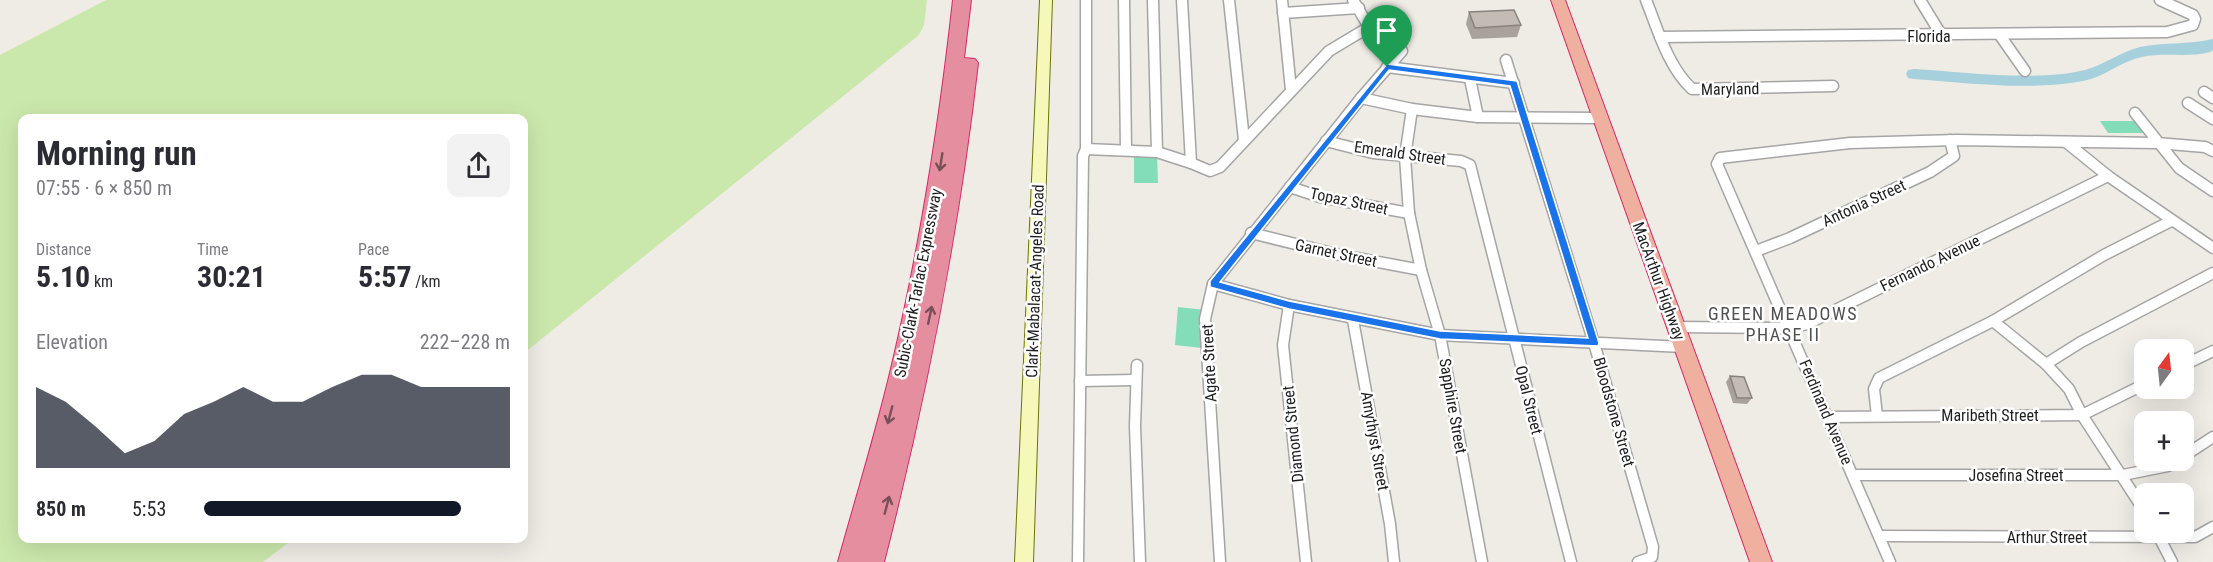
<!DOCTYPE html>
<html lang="en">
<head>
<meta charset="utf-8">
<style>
  :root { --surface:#fff; --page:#f2f2f3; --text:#2b2b33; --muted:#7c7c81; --accent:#111827 }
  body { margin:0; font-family:"Roboto Condensed",sans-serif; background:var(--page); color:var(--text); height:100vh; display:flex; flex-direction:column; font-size:22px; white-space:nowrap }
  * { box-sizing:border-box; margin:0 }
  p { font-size:20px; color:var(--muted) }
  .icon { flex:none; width:33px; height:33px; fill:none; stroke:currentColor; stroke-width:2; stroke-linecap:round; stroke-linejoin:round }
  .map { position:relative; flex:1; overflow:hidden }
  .panel { position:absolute; left:18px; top:114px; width:510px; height:429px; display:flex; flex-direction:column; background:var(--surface); border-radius:12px; box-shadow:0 6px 24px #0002 }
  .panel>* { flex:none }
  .needle { width:39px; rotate:15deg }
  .fabs { position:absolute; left:2134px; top:339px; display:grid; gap:12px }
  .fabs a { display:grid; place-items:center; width:60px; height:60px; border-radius:12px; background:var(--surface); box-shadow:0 6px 24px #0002; font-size:30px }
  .pin { position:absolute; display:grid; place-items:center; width:51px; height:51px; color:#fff; margin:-62px -26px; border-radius:50% 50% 50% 0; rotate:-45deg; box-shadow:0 0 6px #0007 }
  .pin .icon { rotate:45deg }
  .round { display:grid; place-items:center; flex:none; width:63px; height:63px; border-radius:12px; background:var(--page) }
  .head { display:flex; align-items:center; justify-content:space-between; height:102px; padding:0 18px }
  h1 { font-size:33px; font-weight:700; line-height:45px }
  .stats { display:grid; grid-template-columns:repeat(3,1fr); gap:9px; height:102px; padding:6px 18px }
  .stats div { display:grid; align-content:center }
  .stats b { font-size:30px; font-weight:700 }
  .stats small { font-size:16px; font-weight:400 }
  .stats p { font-size:16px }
  .chart { height:168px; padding:12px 18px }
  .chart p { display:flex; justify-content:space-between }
  .chart svg { width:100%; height:108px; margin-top:6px; fill:var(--accent); opacity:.7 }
  ul { padding:0 18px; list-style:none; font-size:20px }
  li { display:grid; grid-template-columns:96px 72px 1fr; align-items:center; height:45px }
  li i { height:15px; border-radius:8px; background:var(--accent) }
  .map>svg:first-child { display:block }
  .grass { fill:#cbe8ac }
  .pitch { fill:#84ddb9 }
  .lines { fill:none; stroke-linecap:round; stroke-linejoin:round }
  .river { fill:#a6d1dc; fill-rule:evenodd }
  .minor-casing { stroke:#a5a5a5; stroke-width:13 }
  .secondary-casing { stroke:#6a7407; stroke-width:2 }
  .trunk-casing { stroke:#d72867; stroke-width:2 }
  .motorway-casing { stroke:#d72867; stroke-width:2 }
  .minor { stroke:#fff; stroke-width:10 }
  .secondary { fill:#f6f8ba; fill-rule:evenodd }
  .trunk { fill:#f0b0a0; fill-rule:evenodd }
  .motorway { fill:#e58ea0; fill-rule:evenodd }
  .wall { fill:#a9a19b }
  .building { fill:#c4bbb4; stroke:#89837e; stroke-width:1.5 }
  .oneway { stroke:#785058 }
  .route { fill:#1a73e8; stroke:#fff; stroke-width:1.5; fill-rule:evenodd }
  .labels { text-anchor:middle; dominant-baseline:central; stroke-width:5; stroke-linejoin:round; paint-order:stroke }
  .street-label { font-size:16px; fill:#1e1e1e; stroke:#fff }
  .neighbourhood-label { font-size:18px; letter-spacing:1.5px; fill:#515151; stroke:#fff }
</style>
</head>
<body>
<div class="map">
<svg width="2213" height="562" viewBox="0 0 2213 562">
  <rect width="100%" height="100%" fill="#efebe5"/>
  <path class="grass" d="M106,0H927L924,25L919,35L524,353V118H22V538L293,539L263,562H0V55Z"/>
  <g class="pitch">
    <path d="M2100,121H2137L2146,133H2108Z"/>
    <path d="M1134,153H1157L1158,183H1134Z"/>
    <path d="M1178,307L1205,310L1202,348L1175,345Z"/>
  </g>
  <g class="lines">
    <path class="river" d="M2213,39V50L2210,52C2189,58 2164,52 2142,57C2121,61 2105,77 2083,81C2028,91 1969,83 1914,79L1908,78L1906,74L1908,70L1914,69C1965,72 2035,82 2085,70C2104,65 2120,52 2140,47C2164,42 2189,45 2213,39Z"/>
    <g class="minor-casing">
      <g id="minor">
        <path d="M1124,0L1126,150"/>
        <path d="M1153,0L1157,152"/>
        <path d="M1182,0L1191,163L1210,171L1220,167L1329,51L1369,27L1353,0"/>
        <path d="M1229,0L1244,140"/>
        <path d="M1282,0L1291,90"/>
        <path d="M1646,0C1658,30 1668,67 1692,89L1833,86"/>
        <path d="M1920,0L1942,36"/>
        <path d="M1283,13L1359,8"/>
        <path d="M1999,34L2025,71"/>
        <path d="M1660,37L2167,32L2193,25L2195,19L2193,15L2160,0"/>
        <path d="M1506,60L1594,343L1653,547L1652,557L1638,562"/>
        <path d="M1387,67L1514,83"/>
        <path d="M1470,79L1478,117"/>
        <path d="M2204,92L2213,98"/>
        <path d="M1361,98L1412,109L1478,117L1600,118"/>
        <path d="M2188,103L2213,119"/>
        <path d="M1412,109L1405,157L1409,213L1421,270L1440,335L1482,562"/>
        <path d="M2135,113L2179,168L2213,191"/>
        <path d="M1326,141L1373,153L1461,161L1470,165L1571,562"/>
        <path d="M2066,142L2108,176L2213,248"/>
        <path d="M1086,149L1157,152L1191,163"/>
        <path d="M1290,187L1320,197L1409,213"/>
        <path d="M1251,233L1336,254L1421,270"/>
        <path d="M1756,251L1790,238L1930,172L1954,156L1950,140"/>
        <path d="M1213,284L1289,305L1440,335L1683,347"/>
        <path d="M1289,305L1283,345L1306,562"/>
        <path d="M1353,320L1390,524L1394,562"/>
        <path d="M1993,321L2046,364L2069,389L2082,415L2145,512"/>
        <path d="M1675,327L1789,328L1807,324L2108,176"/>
        <path d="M2046,364L2081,342L2213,273"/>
        <path d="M1137,365L1135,426L1140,562"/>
        <path d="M2184,365L2213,351"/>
        <path d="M1080,381L1135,380"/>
        <path d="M1877,416L1874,389L1879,378L1993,321L2104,255L2171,221"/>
        <path d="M1827,417L2082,415L2145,384"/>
        <path d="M2184,456L2213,437"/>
        <path d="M1853,475H2123L2168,466L2177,460"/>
        <path d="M2157,533L2172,562"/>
        <path d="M1879,536L2195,537L2213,527"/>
        <path d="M1078,562L1083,156L1086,149V0"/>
        <path d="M1220,562L1205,319L1213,284L1361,98L1402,51"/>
        <path d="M1890,562L1717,164L1720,158L1850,143L1957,140L2157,143L2205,147L2213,151"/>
      </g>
    </g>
    <g class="secondary-casing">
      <path id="secondary" d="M1040,0H1052L1033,562H1015Z"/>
    </g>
    <g class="trunk-casing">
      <path id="trunk" d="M1551,0H1565L1772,562H1750Z"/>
    </g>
    <g class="motorway-casing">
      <path id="motorway" d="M953,0H971L964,58L975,59L978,63C959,232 926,397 884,562H838C855,501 874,439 889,377C919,253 939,127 953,0Z"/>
    </g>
    <use href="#minor" class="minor"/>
    <use href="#secondary" class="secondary"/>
    <use href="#trunk" class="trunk"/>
    <use href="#motorway" class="motorway"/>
  </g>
  <g class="wall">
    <path d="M1469,12L1521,25L1517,37L1472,39L1466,24Z"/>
    <path d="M1730,376L1752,398L1747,404L1733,403L1726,382Z"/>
  </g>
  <g class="building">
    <path d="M1514,10L1521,25L1475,28L1469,12Z"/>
    <path d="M1730,376L1744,377L1752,398H1737Z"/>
  </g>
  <defs><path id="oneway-shaft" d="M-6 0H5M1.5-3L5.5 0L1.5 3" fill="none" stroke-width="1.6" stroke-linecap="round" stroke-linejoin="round" transform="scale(1.5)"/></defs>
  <g class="oneway">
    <use href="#oneway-shaft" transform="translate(941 162) rotate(99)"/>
    <use href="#oneway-shaft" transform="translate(930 315) rotate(-78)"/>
    <use href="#oneway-shaft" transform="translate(890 415) rotate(105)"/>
    <use href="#oneway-shaft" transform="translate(887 505) rotate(-75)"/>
  </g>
  <path class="route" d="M1387,64L1517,81L1599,343L1598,346L1440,339L1289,309L1210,287V281ZM1389,70L1510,86L1588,338L1440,331L1289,301L1220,282Z"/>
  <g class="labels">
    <g class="street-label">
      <text x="1929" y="36">Florida</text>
      <text transform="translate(1730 89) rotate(-1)">Maryland</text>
      <text transform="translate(1400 153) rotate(8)">Emerald Street</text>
      <text transform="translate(1349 201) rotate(12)">Topaz Street</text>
      <text transform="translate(1864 203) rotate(-25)">Antonia Street</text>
      <text transform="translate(1336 253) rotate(12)">Garnet Street</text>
      <text transform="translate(1930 263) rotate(-26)">Fernando Avenue</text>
      <text transform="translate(1035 281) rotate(-88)">Clark-Mabalacat-Angeles Road</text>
      <text transform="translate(1659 281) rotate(70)">MacArthur Highway</text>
      <text transform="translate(918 283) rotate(-79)">Subic-Clark-Tarlac Expressway</text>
      <text transform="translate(1209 363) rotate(-93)">Agate Street</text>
      <text transform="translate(1529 400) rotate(76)">Opal Street</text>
      <text transform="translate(1453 406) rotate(80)">Sapphire Street</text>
      <text transform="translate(1614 412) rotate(74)">Bloodstone Street</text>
      <text transform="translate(1826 412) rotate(67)">Ferdinand Avenue</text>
      <text x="1990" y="415">Maribeth Street</text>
      <text transform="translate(1293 434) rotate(-96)">Diamond Street</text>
      <text transform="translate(1375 441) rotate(80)">Amythyst Street</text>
      <text x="2016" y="475">Josefina Street</text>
      <text x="2047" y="537">Arthur Street</text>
    </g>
    <g class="neighbourhood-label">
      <text x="1783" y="313">GREEN MEADOWS<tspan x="1783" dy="21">PHASE II</tspan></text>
    </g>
  </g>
</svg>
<div class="fabs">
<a><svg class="needle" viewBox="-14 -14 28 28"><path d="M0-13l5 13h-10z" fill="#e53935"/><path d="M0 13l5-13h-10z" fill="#7c7c81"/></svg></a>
<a>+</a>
<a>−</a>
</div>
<div class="pin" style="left:1387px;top:67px;background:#1e9e55"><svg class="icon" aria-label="arrive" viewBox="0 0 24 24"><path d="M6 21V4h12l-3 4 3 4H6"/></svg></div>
<section class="panel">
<div class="head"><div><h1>Morning run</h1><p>07:55 · 6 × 850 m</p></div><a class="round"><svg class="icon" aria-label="share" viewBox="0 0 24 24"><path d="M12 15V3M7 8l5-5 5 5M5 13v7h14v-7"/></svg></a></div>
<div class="stats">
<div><p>Distance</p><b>5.10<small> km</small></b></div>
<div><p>Time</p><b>30:21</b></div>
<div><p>Pace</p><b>5:57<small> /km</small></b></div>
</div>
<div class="chart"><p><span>Elevation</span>222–228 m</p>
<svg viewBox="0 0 160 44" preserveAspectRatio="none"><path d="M0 44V11L10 17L20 27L30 38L40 33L50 22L60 17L70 11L80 17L90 17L100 11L110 6L120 6L130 11L140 11L150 11L160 11V44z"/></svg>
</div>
<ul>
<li><b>850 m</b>5:53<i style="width:84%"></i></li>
</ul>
</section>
</div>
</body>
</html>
